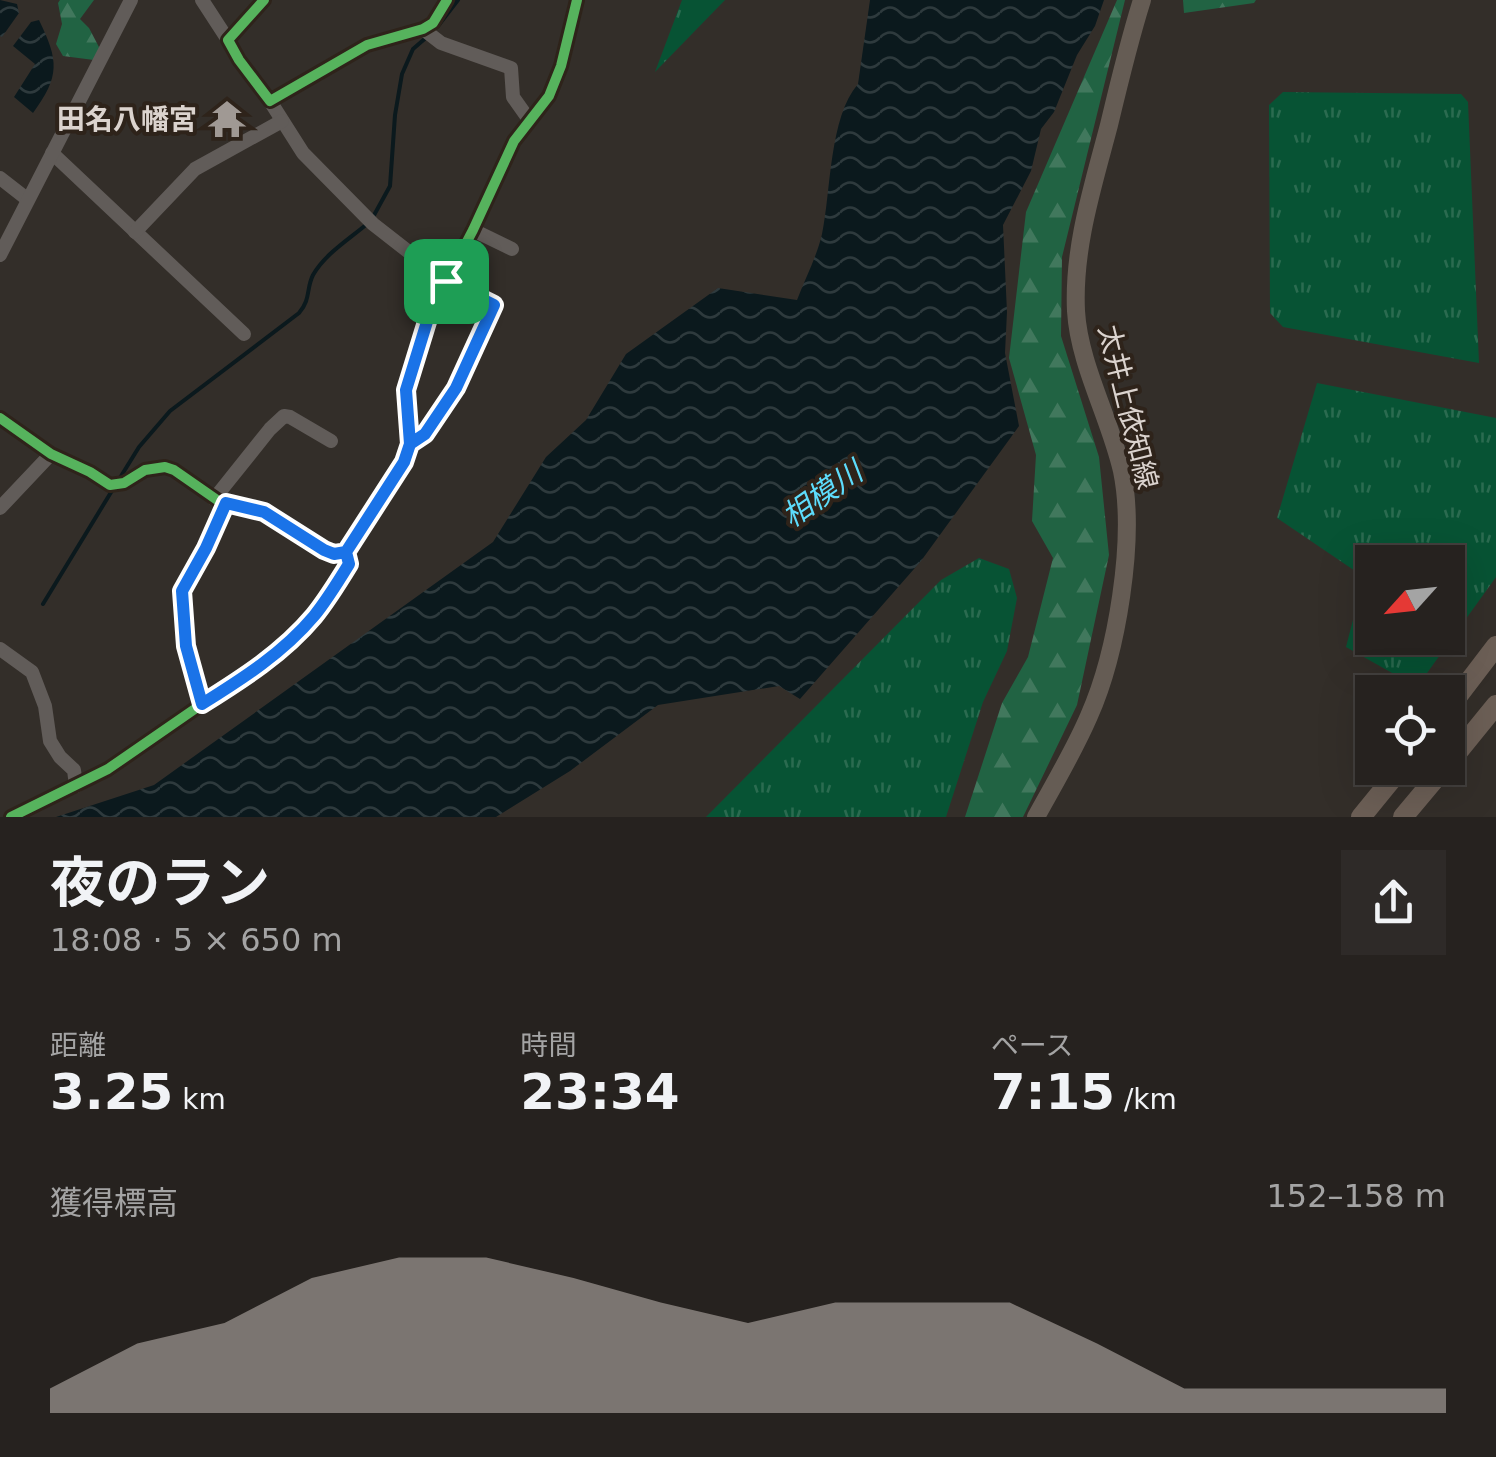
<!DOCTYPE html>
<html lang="ja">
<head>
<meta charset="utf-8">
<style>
  :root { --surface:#26221f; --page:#2e2a28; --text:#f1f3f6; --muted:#a4a4a4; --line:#423f3d; --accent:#a09994 }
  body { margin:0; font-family:"DejaVu Sans","Noto Sans JP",sans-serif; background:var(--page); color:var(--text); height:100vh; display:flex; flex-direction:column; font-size:38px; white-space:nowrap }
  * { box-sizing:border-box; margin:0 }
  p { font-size:32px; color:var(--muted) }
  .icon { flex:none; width:55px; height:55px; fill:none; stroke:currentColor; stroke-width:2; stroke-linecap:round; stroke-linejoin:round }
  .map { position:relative; height:817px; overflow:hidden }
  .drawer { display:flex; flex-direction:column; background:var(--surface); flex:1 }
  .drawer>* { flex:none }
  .needle { width:65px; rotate:243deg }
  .tools { position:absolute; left:1355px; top:545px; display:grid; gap:20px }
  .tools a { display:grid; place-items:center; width:110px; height:110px; border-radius:0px; background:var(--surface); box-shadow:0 10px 40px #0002,0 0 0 2px var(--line); font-size:50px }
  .pin { position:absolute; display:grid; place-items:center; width:85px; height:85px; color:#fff; margin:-42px; border-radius:20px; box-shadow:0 5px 15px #0006 }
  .round { display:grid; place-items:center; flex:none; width:105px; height:105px; border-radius:0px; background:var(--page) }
  .head { display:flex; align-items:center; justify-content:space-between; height:170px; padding:0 50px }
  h1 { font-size:55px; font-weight:700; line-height:75px }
  .stats { display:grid; grid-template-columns:repeat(3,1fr); gap:15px; height:170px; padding:10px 50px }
  .stats div { display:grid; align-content:center }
  .stats b { font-size:50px; font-weight:700 }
  .stats small { font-size:28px; font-weight:400 }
  .stats p { font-size:28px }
  .chart { height:280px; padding:20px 50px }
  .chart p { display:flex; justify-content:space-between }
  .chart svg { width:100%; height:180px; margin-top:10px; fill:var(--accent); opacity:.7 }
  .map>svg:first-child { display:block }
  .grass { fill:url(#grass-tufts); fill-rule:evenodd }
  .forest { fill:url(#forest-firs) }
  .water { fill:url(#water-waves) }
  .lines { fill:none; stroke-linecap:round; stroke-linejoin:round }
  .stream { stroke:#0b191d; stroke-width:4 }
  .minor { stroke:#615c59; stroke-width:14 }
  .major { stroke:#655c54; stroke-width:18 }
  .highway { stroke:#6c5f56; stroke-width:20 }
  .cycleway-casing { stroke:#2e231a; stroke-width:16 }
  .cycleway { stroke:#56b35d; stroke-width:10 }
  .route-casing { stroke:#fff; stroke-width:20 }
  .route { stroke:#1a73e8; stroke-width:12 }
  .labels { text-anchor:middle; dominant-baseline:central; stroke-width:8; stroke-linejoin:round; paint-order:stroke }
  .poi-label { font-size:28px; font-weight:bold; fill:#dbd3ce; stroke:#2e231a; text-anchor:end }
  .street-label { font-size:28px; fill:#dbd3ce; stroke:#2e231a }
  .water-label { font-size:30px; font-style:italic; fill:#5ddcfc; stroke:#2e231a }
</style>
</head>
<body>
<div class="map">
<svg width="1496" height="817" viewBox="0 0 1496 817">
  <defs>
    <pattern id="grass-tufts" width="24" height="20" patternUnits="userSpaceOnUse" patternTransform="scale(2.5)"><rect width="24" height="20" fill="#075334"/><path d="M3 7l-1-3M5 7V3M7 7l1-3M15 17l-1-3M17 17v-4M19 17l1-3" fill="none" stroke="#2b6b50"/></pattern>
    <pattern id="forest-firs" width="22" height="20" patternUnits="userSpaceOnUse" patternTransform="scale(2.5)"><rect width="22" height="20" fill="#216343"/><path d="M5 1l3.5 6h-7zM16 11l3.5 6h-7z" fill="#41785d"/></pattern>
    <pattern id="water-waves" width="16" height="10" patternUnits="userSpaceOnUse" patternTransform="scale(2.5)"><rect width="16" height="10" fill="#0b191d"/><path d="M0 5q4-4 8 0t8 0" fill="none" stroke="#2e3a3d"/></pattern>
  </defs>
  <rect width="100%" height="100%" fill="#332e29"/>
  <g class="grass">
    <path d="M682,0H725L655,72Z"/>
    <path d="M1283,92L1461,94L1468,102L1479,363L1283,327L1270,313L1269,105Z"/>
    <path d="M1317,383L1496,418V577L1417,687L1346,647L1364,577L1277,518ZM1448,562V638H1372V562Z"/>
    <path d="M979,558L1009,569L1017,598L1007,651L983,702L946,817H706L941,580Z"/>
  </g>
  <g class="forest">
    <path d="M60,0H94L80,19L89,28L100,49L94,60L63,56L56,44L62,24L58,3Z"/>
    <path d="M1117,0H1125L1062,257L1061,336L1099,457L1109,555L1077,705L1023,817H965L1002,703L1028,657L1053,558L1032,521L1036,455L1009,358L1026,212Z"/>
    <path d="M1183,0H1256L1254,3L1184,13Z"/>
  </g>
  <g class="water">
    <path d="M0,0L17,4L19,13L2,37L0,36Z"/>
    <path d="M870,0H1104L1095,26L1077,55L1054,112L1041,129L1031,171L1003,225L1007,312L1005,353L1019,426L921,561L800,699L779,686L658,705L570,771L496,817H56L154,785L493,542L546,457L586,420L626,354L718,288L797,300C805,279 817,256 822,234C831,192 829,117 858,84Z"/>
    <path d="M39,20C59,61 60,76 33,113L14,97L35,64L13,46L31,22Z"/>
  </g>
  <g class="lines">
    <g class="stream">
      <path d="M438,26L458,0"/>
      <path d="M373,217L390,186L395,115L402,74L413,49L428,36"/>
      <path d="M118,481L139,447L170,411L299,313C311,299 306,289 313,275C325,254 348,240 367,224"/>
      <path d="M43,604L113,489"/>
    </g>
    <g class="minor">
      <path d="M202,0L228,40"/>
      <path d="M264,0L228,40L239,60L270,101L367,45L423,29L433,23L447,0"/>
      <path d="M423,29L441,43L511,68L513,97L530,121"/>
      <path d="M270,101L303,153L373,224L446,281L494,305C475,347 449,420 410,445"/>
      <path d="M52,153L244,334"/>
      <path d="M0,178L27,199"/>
      <path d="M473,230L512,249"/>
      <path d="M135,232L195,169L282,121"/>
      <path d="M0,255L131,0"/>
      <path d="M0,418L51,454L90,472L110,485L124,483L145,470L165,467L174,470L220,502L264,512L324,550L334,554L345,552L404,462L410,445L406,390L430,312L473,230L514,141L549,96L561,66L577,0"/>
      <path d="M214,499L270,429L284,416L290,417L331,441"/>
      <path d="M0,508L51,454"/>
      <path d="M0,649L32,672L45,706L50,741L60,757L74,770L76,786"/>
      <path d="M202,704C240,681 279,656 309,622C324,604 336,584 349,564L346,560L345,552"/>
      <path d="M11,817L108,769L202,704L186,645L182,591L206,547L226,503"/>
    </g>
    <path class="major" d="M1036,817C1054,784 1074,751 1089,716C1117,653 1136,539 1122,471C1110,418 1079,364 1076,311C1073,247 1093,186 1109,125C1119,83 1129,41 1142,0"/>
    <g class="highway">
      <path d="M1448,709L1496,646"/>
      <path d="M1448,764L1496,705"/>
      <path d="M1361,817L1401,768"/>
      <path d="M1403,817L1444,768"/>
    </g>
    <g class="cycleway-casing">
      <g id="cycleway">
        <path d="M264,0L228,40L239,60L270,101L367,45L423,29L433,23L447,0"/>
        <path d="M0,418L51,454L90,472L110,485L124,483L145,470L165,467L174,470L220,502L264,512L324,550L334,554L345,552L404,462L410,445L406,390L430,312L473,230L514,141L549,96L561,66L577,0"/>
        <path d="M11,817L108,769L202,704L186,645L182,591L206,547L226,503"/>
      </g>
    </g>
    <use href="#cycleway" class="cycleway"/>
  </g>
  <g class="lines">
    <g class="route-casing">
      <path id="route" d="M446,281L430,312L406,390L410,444L404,462L346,552L334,554L324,550L264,512L226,503L206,548L182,591L186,646L202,704C242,679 283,653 314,616C327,600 338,582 349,564L346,552L404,462L410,444L425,434L456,388L494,305L446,281"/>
    </g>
    <use href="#route" class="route"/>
  </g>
  <defs>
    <g id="temple-bare" transform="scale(3)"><path d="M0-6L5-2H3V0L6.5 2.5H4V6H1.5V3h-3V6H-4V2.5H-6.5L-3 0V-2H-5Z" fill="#a09994" stroke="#2e231a" stroke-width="2.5" paint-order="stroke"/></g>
  </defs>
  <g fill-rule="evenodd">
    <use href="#temple-bare" x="227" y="119"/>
  </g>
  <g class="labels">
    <g class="poi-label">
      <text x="197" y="119">田名八幡宮</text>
    </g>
    <g class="street-label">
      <text transform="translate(1128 407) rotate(76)">太井上依知線</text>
    </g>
    <g class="water-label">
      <text transform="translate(822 494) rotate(-35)">相模川</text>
    </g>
  </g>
</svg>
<div class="tools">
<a><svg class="needle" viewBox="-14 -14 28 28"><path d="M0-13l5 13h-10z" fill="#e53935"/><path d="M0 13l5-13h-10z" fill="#a4a4a4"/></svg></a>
<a><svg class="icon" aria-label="locate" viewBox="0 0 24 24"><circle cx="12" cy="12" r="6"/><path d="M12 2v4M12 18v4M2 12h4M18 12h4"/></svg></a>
</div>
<div class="pin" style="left:446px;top:281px;background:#1e9e55"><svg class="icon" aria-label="arrive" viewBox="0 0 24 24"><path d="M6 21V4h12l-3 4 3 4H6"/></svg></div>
</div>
<section class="drawer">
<div class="head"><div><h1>夜のラン</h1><p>18:08 · 5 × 650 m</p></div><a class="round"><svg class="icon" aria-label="share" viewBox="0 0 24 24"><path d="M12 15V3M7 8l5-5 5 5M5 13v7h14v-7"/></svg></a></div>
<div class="stats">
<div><p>距離</p><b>3.25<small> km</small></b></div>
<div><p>時間</p><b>23:34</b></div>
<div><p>ペース</p><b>7:15<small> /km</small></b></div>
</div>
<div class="chart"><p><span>獲得標高</span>152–158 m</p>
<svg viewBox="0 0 160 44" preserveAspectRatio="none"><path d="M0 44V38L10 27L20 22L30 11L40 6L50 6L60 11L70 17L80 22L90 17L100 17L110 17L120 27L130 38L140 38L150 38L160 38V44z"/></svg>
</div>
</section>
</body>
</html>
